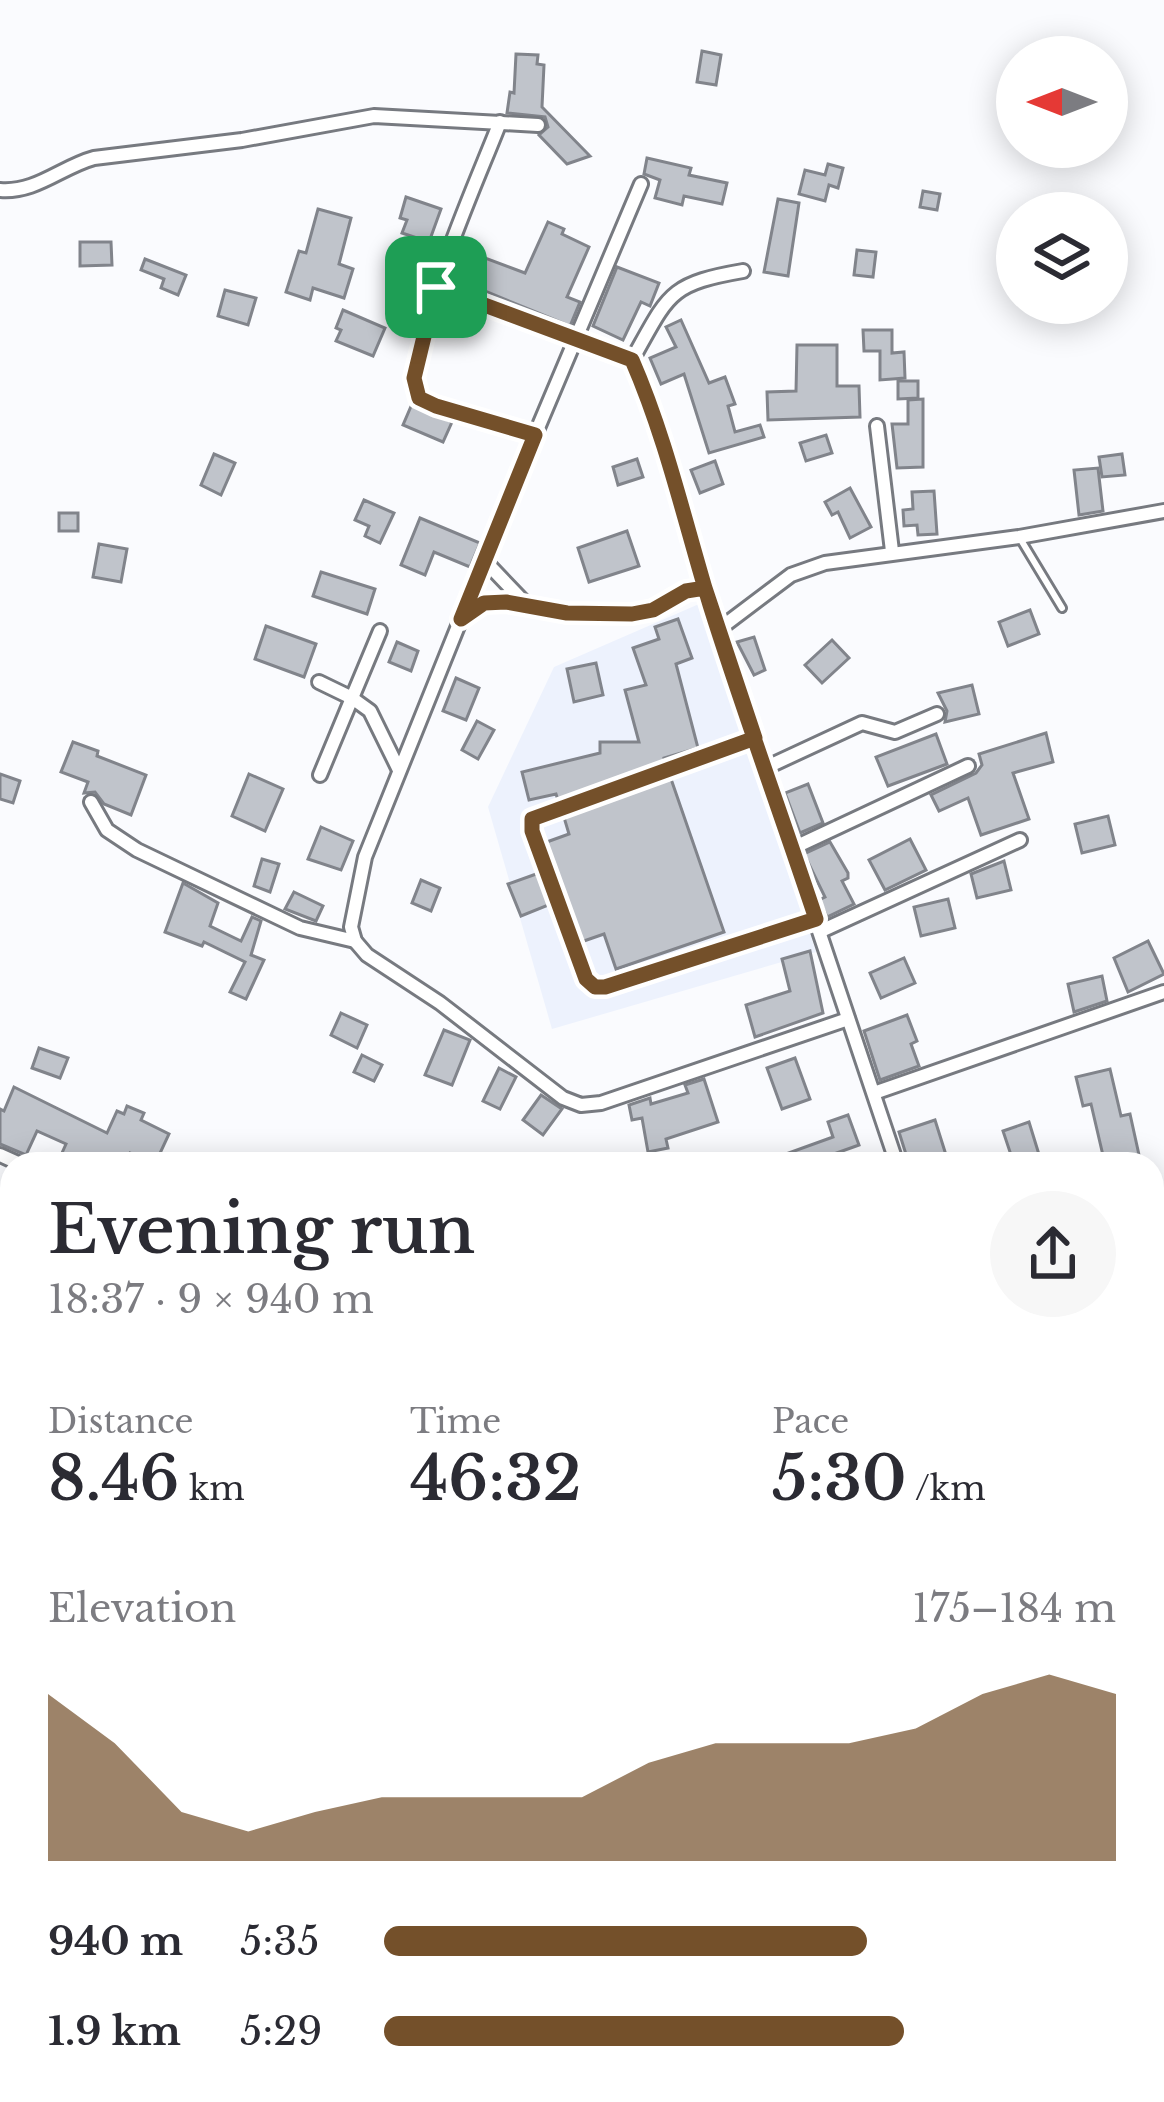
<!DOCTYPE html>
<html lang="en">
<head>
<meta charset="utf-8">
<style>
  :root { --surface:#fff; --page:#f7f7f7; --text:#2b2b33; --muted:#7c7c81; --accent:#74502a }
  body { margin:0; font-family:"Libre Baskerville",serif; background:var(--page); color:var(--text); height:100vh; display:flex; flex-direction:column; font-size:45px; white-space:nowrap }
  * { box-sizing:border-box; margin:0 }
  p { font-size:39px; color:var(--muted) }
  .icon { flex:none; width:66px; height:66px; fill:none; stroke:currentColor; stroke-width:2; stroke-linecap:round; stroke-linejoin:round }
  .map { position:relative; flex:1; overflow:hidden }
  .sheet { position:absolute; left:0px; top:1152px; width:1164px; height:951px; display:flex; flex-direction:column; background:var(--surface); border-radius:36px 36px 0 0; box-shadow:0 6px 30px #0003 }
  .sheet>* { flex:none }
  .needle { width:78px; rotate:270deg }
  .fabs { position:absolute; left:996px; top:36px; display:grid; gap:24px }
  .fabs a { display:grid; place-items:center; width:132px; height:132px; border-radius:50%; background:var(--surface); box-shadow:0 6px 30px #0003; font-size:60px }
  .pin { position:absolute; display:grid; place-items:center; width:102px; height:102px; color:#fff; margin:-51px; border-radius:24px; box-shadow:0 6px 18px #0006 }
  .round { display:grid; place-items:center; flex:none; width:126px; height:126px; border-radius:63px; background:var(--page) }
  .overview { display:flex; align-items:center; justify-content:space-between; height:204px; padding:0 48px }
  h1 { font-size:66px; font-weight:600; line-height:90px }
  .metrics { display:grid; grid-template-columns:repeat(3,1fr); gap:18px; height:204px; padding:12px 48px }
  .metrics div { display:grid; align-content:center }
  .metrics b { font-size:60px; font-weight:600 }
  .metrics small { font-size:33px; font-weight:400 }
  .metrics p { font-size:33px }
  .chart { height:336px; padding:24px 48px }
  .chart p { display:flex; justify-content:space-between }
  .chart svg { width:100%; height:216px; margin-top:12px; fill:var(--accent); opacity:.7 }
  ul { padding:0 48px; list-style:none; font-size:39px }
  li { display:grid; grid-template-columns:192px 144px 1fr; align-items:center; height:90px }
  li i { height:30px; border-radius:15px; background:var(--accent) }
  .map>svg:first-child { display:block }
  .built { fill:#edf2fd }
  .building { fill:#c0c4cb; stroke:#81848b; stroke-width:3 }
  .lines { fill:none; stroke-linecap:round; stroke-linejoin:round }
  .lane-casing { stroke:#777a80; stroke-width:12 }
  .street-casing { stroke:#777a80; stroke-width:18 }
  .highway-casing { stroke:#989735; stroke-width:30 }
  .lane { stroke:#fff; stroke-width:6 }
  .street { stroke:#fff; stroke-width:12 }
  .highway { stroke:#e0df47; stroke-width:24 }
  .route-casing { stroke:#fff; stroke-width:24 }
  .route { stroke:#74502a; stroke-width:15 }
</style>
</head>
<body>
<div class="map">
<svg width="1164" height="2102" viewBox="0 0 1164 2102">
  <rect width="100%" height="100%" fill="#fafbfe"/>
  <path class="built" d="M699,604L816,952L552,1029L488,807L554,667Z"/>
  <g class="building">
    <path d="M702,51L721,55L716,85L697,82Z"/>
    <path d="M516,54L538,55L537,64L544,65L542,107L590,156L567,164L539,135L548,127L545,117L507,113L510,92L514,93Z"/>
    <path d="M647,158L691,168L689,175L727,183L722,204L684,196L682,205L655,198L660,180L644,174Z"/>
    <path d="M828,164L843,168L838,188L829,185L825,201L799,194L805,170L825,175Z"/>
    <path d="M923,191L940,194L937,210L920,207Z"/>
    <path d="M406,197L441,209L429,242L402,233L407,220L400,218Z"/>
    <path d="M778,199L799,203L788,276L764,272Z"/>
    <path d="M318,209L351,218L339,264L353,269L344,298L313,288L310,300L286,292L299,251L306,253Z"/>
    <path d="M548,222L564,229L562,234L589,247L567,297L580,302L570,326L458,280L459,275L452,272L461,249L525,273Z"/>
    <path d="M80,242H111L112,265L80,266Z"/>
    <path d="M857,250L876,252L873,277L854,275Z"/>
    <path d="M145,259L186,275L178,295L161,288L164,279L141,270Z"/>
    <path d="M617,267L659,283L650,306L641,302L623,340L593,326Z"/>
    <path d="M225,290L256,298L248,325L218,316Z"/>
    <path d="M343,310L385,328L373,356L336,341L341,330L336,328Z"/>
    <path d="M681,320L709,383L725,377L735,404L728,406L735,432L760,425L764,437L709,453L684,374L661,384L650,358L676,347L666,327Z"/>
    <path d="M863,330H892V353L904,352L905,378L880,380V351H864Z"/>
    <path d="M797,345H837V386H859L860,417L768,420L767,392L796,391Z"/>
    <path d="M898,381H918V398L898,399Z"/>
    <path d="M923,399V467L897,468L892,424H908V400Z"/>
    <path d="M412,404L452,422L443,442L403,425Z"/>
    <path d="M826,435L832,453L806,461L800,443Z"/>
    <path d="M214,454L235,463L221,495L201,485Z"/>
    <path d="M1122,454L1125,475L1102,477L1099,457Z"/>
    <path d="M637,459L643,477L618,485L613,467Z"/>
    <path d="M715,461L723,484L700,493L691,470Z"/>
    <path d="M1098,468L1103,511L1079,515L1074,470Z"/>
    <path d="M850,488L871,527L850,538L838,512L832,515L825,502Z"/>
    <path d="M934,491L937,534L918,535L917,525L904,526L903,510L913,509L912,492Z"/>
    <path d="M364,500L394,513L380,543L365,536L369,526L355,520Z"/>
    <rect x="59" y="513" width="19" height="18"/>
    <path d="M420,518L480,543L470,567L434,552L425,575L401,565Z"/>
    <path d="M627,531L639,566L589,582L578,548Z"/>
    <path d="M99,544L127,549L121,582L93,577Z"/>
    <path d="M321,572L375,589L367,614L313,596Z"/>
    <path d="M1030,610L1039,634L1008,646L999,622Z"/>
    <path d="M678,619L692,658L676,664L698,748L664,758L665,762L558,800L556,794L529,800L522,772L600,753V742H639L625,690L646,685L633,648L659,639L655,627Z"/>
    <path d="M266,626L316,644L304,677L255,659Z"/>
    <path d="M754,637L765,670L754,675L737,642Z"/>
    <path d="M832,640L849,658L822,683L805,665Z"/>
    <path d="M397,642L418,651L411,671L389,662Z"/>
    <path d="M596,663L603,695L574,702L567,669Z"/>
    <path d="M456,678L479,688L466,720L443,711Z"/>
    <path d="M972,685L979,714L945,722L947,711L938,693Z"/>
    <path d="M477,721L494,730L478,759L462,750Z"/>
    <path d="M1046,733L1053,762L1013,773L1029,819L981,835L968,798L939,811L931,795L976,773L982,765L979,754Z"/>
    <path d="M936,734L947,764L888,786L876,757Z"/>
    <path d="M73,742L98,751L97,756L146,775L131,815L104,804L95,792L84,793L88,782L61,772Z"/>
    <path d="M0,774L20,781L13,803L0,799Z"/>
    <path d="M249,774L283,789L265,831L232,816Z"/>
    <path d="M670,776L724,932L616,969L604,934L581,942L544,843L569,834L563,814Z"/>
    <path d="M808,784L823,823L800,833L785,793Z"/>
    <path d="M1108,816L1115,845L1082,853L1075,824Z"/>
    <path d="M321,827L353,841L341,870L308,859Z"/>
    <path d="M910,839L926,870L885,890L869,860Z"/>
    <path d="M830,842L848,873V878L842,881L854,904L827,917L819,900L825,897L804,854Z"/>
    <path d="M262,859L279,864L270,892L254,886Z"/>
    <path d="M1004,861L1011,890L977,898L971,874Z"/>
    <path d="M539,873L551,904L521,916L508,884Z"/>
    <path d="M421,880L440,888L431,911L412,903Z"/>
    <path d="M183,883L218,903L210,926L241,941L252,917L261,921L251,955L264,960L246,999L230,992L245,962L204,942L202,946L165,932Z"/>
    <path d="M294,892L323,906L316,921L285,909Z"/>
    <path d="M948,899L955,928L921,936L914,907Z"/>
    <path d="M1148,941L1164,974L1128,992L1114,958Z"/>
    <path d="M810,951L823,1013L755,1037L746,1005L790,991L782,959Z"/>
    <path d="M904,958L915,983L881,998L870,973Z"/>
    <path d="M1102,976L1107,1001L1074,1012L1068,984Z"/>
    <path d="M341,1013L367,1025L357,1048L331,1035Z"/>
    <path d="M907,1015L917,1041L911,1044L919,1066L880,1080L864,1031Z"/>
    <path d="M444,1030L470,1040L452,1085L425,1075Z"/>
    <path d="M39,1048L68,1058L60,1078L32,1068Z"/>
    <path d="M362,1055L382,1065L374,1081L354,1072Z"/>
    <path d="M795,1058L810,1099L782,1109L767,1068Z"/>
    <path d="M499,1068L516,1077L500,1109L483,1101Z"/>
    <path d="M1110,1069L1121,1116L1130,1114L1141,1164H1105L1091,1104L1083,1106L1076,1077Z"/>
    <path d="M704,1079L718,1122L666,1139L668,1148L648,1152L642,1118L632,1120L629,1105L650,1098L651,1104L688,1093L685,1085Z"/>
    <path d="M14,1087L107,1133L117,1111L124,1114L127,1106L144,1113L141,1120L169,1134L155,1164L130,1153L125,1164H104L94,1159L92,1164H57L66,1144L37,1131L26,1155L0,1144V1109L4,1111Z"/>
    <path d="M541,1095L562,1109L543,1135L523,1120Z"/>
    <path d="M848,1115L859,1145L817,1160L818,1164H758L833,1137L828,1122Z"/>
    <path d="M935,1120L946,1155L909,1164L899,1132Z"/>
    <path d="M1029,1122L1041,1161L1014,1164L1003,1131Z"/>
  </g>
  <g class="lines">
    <g class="lane-casing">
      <g id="lane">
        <path d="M1021,540L1062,608"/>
        <path d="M754,738L540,814L532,819V831L586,979L595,987H605L813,920"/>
        <path d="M0,1275L12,1274"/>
      </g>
    </g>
    <g class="street-casing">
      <g id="street">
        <path d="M500,122C477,182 404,340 419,397L436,407L535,435"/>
        <path d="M641,184L535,435L365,857L351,927L355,941L367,955L440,1003L563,1098L581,1105L601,1103L848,1019"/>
        <path d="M0,190C36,193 61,167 94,158L242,140L374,116L538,125"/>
        <path d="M743,271C668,284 669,294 632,360L652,405L718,630L897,1164"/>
        <path d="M437,288L632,360"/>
        <path d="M877,426L892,551"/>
        <path d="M484,560L524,602"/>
        <path d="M462,618L484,603L506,601L567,612L632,614L653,610L686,591L705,588"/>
        <path d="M718,630L791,575L825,563L1019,537L1164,511"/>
        <path d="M319,682L352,698L380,631"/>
        <path d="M765,768L862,723L895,732L937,714"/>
        <path d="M320,775L352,698L370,711L399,770"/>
        <path d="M91,802L107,830L137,850L300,928L355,941"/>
        <path d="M793,848L968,766"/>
        <path d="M821,931L1020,840"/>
        <path d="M874,1093L1164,992"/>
        <path d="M0,1155L20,1164"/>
        <path d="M0,1736L12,1762"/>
        <path d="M1164,1892H1160L1159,1941H1164"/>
      </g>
    </g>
    <g class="highway-casing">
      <g id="highway">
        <path d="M1152,1295L1164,1291"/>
        <path d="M0,1629L12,1626"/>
      </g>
    </g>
    <use href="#lane" class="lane"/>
    <use href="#street" class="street"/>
    <use href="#highway" class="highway"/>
  </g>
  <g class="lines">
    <g class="route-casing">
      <path id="route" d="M436,287L414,378L419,398L436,406L535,435L461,619L484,603L506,602L567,613L632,614L653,610L686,591L705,588L755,738L532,819V831L586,979L595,987H605L816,919C781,814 743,710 710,605C685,523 666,438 632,360L436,287"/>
    </g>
    <use href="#route" class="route"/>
  </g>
</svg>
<div class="fabs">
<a><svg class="needle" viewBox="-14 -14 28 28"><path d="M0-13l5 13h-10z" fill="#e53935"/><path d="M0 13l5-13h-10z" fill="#7c7c81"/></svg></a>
<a><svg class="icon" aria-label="layers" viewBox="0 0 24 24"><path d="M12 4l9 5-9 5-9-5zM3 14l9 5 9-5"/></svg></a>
</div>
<div class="pin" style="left:436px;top:287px;background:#1e9e55"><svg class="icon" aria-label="arrive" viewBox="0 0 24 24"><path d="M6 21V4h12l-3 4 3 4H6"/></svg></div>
<section class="sheet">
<div class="overview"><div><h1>Evening run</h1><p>18:37 · 9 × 940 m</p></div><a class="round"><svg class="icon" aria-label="share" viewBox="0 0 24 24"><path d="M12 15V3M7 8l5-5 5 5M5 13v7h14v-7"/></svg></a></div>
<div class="metrics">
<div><p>Distance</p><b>8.46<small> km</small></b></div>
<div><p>Time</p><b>46:32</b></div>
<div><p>Pace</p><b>5:30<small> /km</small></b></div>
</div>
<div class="chart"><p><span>Elevation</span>175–184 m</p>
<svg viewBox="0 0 160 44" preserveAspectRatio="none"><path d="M0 44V10L10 20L20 34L30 38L40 34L50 31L60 31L70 31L80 31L90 24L100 20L110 20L120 20L130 17L140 10L150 6L160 10V44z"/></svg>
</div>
<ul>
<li><b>940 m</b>5:35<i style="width:66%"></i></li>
<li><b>1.9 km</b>5:29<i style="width:71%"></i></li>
</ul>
</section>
</div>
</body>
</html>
